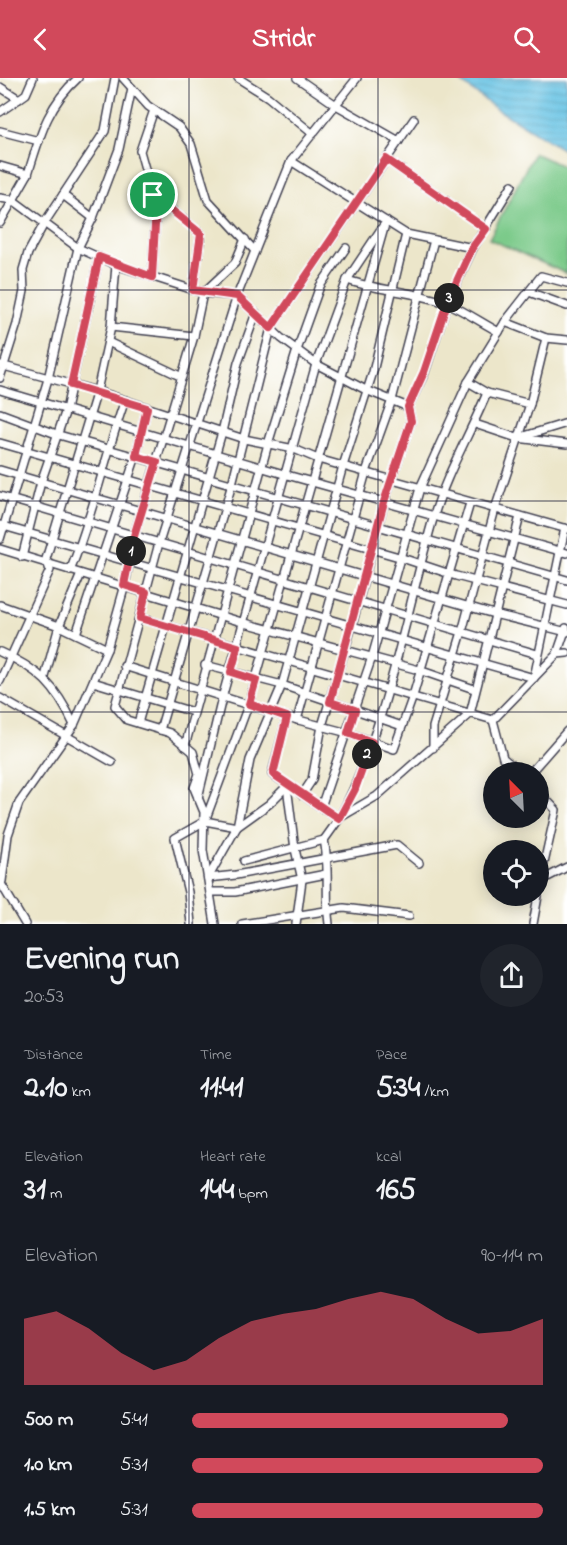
<!DOCTYPE html>
<html lang="en">
<head>
<meta charset="utf-8">
<style>
  :root { --surface:#171b24; --page:#20242c; --text:#f1f3f6; --muted:#9ea1a6; --accent:#d1495b }
  body { margin:0; font-family:"Indie Flower",sans-serif; background:var(--page); color:var(--text); height:100vh; display:flex; flex-direction:column; font-size:22px; white-space:nowrap }
  * { box-sizing:border-box; margin:0 }
  p { font-size:20px; color:var(--muted) }
  .icon { flex:none; width:33px; height:33px; fill:none; stroke:currentColor; stroke-width:2; stroke-linecap:round; stroke-linejoin:round }
  .map { position:relative; height:846px; overflow:hidden }
  .drawer { display:flex; flex-direction:column; background:var(--surface); flex:1 }
  .drawer>* { flex:none }
  .needle { width:39px; rotate:336deg }
  .tools { position:absolute; left:483px; top:684px; display:grid; gap:12px }
  .tools a { display:grid; place-items:center; width:66px; height:66px; border-radius:50%; background:var(--surface); box-shadow:0 3px 15px #0003; font-size:30px }
  .pin { position:absolute; display:grid; place-items:center; width:51px; height:51px; color:#fff; margin:-26px; border:3px solid #fff; border-radius:50%; box-shadow:0 2px 6px #0007 }
  .km { position:absolute; width:30px; height:30px; margin:-15px; border-radius:50%; background:#222; color:#fff; font-size:16px; line-height:30px; text-align:center }
  .round { display:grid; place-items:center; flex:none; width:63px; height:63px; border-radius:32px; background:var(--page) }
  .head { display:flex; align-items:center; justify-content:space-between; height:102px; padding:0 24px }
  h1 { font-size:33px; font-weight:700; line-height:45px }
  .metrics { display:grid; grid-template-columns:repeat(3,1fr); gap:9px; height:102px; padding:6px 24px }
  .metrics div { display:grid; align-content:center }
  .metrics b { font-size:30px; font-weight:700 }
  .metrics small { font-size:16px; font-weight:400 }
  .metrics p { font-size:16px }
  .chart { height:168px; padding:12px 24px }
  .chart p { display:flex; justify-content:space-between }
  .chart svg { width:100%; height:108px; margin-top:6px; fill:var(--accent); opacity:.7 }
  ul { padding:0 24px; list-style:none; font-size:20px }
  li { display:grid; grid-template-columns:96px 72px 1fr; align-items:center; height:45px }
  li i { height:15px; border-radius:8px; background:var(--accent) }
  header { display:flex; justify-content:space-between; align-items:center; height:78px; padding:0 24px; background:var(--accent); color:#fff; font-size:27px; font-weight:700 }
  .map>svg:first-child { display:block }
  .green { fill:#7bca8a; stroke:#4e7662; stroke-width:1.5 }
  .water { fill:url(#water-rules); stroke:#447290; stroke-width:1.5 }
  .lines { fill:none; stroke-linecap:round; stroke-linejoin:round }
  .street-casing { stroke:#403f50; stroke-width:10 }
  .street { stroke:#fff; stroke-width:7 }
  .route-casing { stroke:#fff; stroke-width:12 }
  .route { stroke:#d1495b; stroke-width:8 }
  .grid { fill:none; stroke:#22223b; stroke-width:1.5; stroke-opacity:0.55 }
</style>
</head>
<body>
<header><svg class="icon" aria-label="back" viewBox="0 0 24 24"><path d="M15 5l-7 7 7 7"/></svg>Stridr<svg class="icon" aria-label="search" viewBox="0 0 24 24"><circle cx="10" cy="10" r="6"/><path d="M15 15l6 6"/></svg></header>
<div class="map">
<svg width="567" height="846" viewBox="0 0 567 846">
  <defs>
    <pattern id="water-rules" width="6" height="5" patternUnits="userSpaceOnUse" patternTransform="scale(1.5)"><rect width="6" height="5" fill="#66c3e4"/><path d="M0 2.5h6" fill="none" stroke="#58a7c4"/></pattern>
  </defs>
  <rect width="100%" height="100%" fill="#fff"/>
  <filter id="ink" filterUnits="userSpaceOnUse"><feTurbulence type="fractalNoise" baseFrequency=".0167" numOctaves="2"/><feDisplacementMap in="SourceGraphic" scale="12" xChannelSelector="R" yChannelSelector="G"/><feConvolveMatrix kernelMatrix="1 2 1 2 8 2 1 2 1" color-interpolation-filters="sRGB"/></filter>
  <filter id="wash" filterUnits="userSpaceOnUse"><feTurbulence type="fractalNoise" baseFrequency=".008" numOctaves="4" result="noise"/><feDisplacementMap in="SourceGraphic" scale="24" xChannelSelector="R" yChannelSelector="G"/><feGaussianBlur stdDeviation="1.35" result="paint"/><feColorMatrix in="noise" values="0 0 0 0 0 0 0 0 0 0 0 0 0 0 0 0 0 1.4 0 .05"/><feComposite in="paint" operator="in"/></filter>
  <g filter="url(#wash)">
    <rect width="100%" height="100%" fill="#ece6ca"/>
    <path class="green" d="M534,75L567,90V196L489,161Z"/>
    <path class="water" d="M456,0H567V74L495,30Z"/>
  </g>
  <g filter="url(#ink)">
    <g class="lines">
      <g class="street-casing">
        <g id="street">
          <path d="M123,0L148,28L179,49L191,66L208,122L255,173"/>
          <path d="M238,0L268,19L313,56"/>
          <path d="M297,0L336,27L399,63"/>
          <path d="M0,9L19,21"/>
          <path d="M0,34L26,16L33,0"/>
          <path d="M0,53L39,63"/>
          <path d="M386,81L486,151"/>
          <path d="M291,83L357,0"/>
          <path d="M0,88L28,96C40,58 47,28 78,0"/>
          <path d="M63,117L93,140"/>
          <path d="M154,117L201,156L193,212"/>
          <path d="M0,120L13,122L78,170L116,187L203,215L237,218L281,260L316,286L366,312L408,329"/>
          <path d="M0,145L28,96"/>
          <path d="M152,199L156,130L140,73L154,32"/>
          <path d="M347,202C379,213 414,213 446,225C465,233 482,245 499,254"/>
          <path d="M529,214L567,228"/>
          <path d="M505,244L546,260L567,262"/>
          <path d="M111,249L194,258"/>
          <path d="M108,264L182,299"/>
          <path d="M0,287L97,313L244,361L294,371L318,381L567,451"/>
          <path d="M0,300L17,246L24,213L23,192L28,175L45,144L105,53L115,0"/>
          <path d="M0,312L287,397L567,475"/>
          <path d="M487,315L530,326"/>
          <path d="M0,335L59,357L567,502"/>
          <path d="M475,346L517,360L567,366"/>
          <path d="M521,359L567,345"/>
          <path d="M0,365L399,479L456,498L567,527"/>
          <path d="M0,392L494,536L567,554"/>
          <path d="M0,418L537,576"/>
          <path d="M0,447L534,600L565,450"/>
          <path d="M0,461L48,301L78,170L93,140L119,71L132,10"/>
          <path d="M0,471L245,545L419,592L474,611"/>
          <path d="M22,479L41,404L66,332L99,179"/>
          <path d="M70,493C93,438 105,378 125,322"/>
          <path d="M0,527L59,548L107,571"/>
          <path d="M140,540L493,642"/>
          <path d="M76,556L136,378L147,330"/>
          <path d="M0,574C39,591 56,608 74,647"/>
          <path d="M557,576L567,575"/>
          <path d="M205,587L282,607L402,648"/>
          <path d="M124,588L287,639L348,655L394,671L413,618L470,425"/>
          <path d="M45,599L59,548L81,496"/>
          <path d="M0,603L50,492L46,481L97,313L111,249L116,187"/>
          <path d="M93,604L193,634"/>
          <path d="M0,620L112,684"/>
          <path d="M287,639L272,696L339,741L324,762C330,789 325,818 329,846"/>
          <path d="M297,642L366,394L392,322L434,162"/>
          <path d="M138,645L222,354L238,285L256,235"/>
          <path d="M160,652L232,406L271,250L414,41"/>
          <path d="M185,668L268,366L297,272L320,208L346,170"/>
          <path d="M433,670V649L462,554L495,431L530,326L546,260"/>
          <path d="M520,694L503,680L493,642L557,576L566,550"/>
          <path d="M531,694L567,653"/>
          <path d="M287,708L295,771L302,802L296,846"/>
          <path d="M538,713L556,732L540,803"/>
          <path d="M302,717L312,702L322,648L352,548L384,425L411,343L408,329L425,294L447,226L473,170L512,107"/>
          <path d="M198,720L222,620L316,286L347,202L383,148"/>
          <path d="M321,729L372,579L420,410L468,304L505,244L541,198L567,205"/>
          <path d="M341,739L377,718L470,636L520,438"/>
          <path d="M339,741C388,647 404,541 433,441C445,398 470,356 487,315L468,304"/>
          <path d="M205,743L237,749L269,726L287,708"/>
          <path d="M244,783L324,762"/>
          <path d="M208,800L237,749L250,682L282,607L343,388L373,294L406,156"/>
          <path d="M208,800L236,797L397,767L419,785"/>
          <path d="M2,803L8,757L19,725L74,647L107,571L125,507L134,458L194,258L203,215L235,185L245,161"/>
          <path d="M0,804L25,846"/>
          <path d="M210,814H235L326,796"/>
          <path d="M538,815L540,803L567,789"/>
          <path d="M191,846L188,814L175,760L205,743L249,625L386,143"/>
          <path d="M215,846L203,772L204,734L194,710L199,696L193,674L170,655L127,642L115,628L159,465L237,218L291,83L406,156L473,170"/>
          <path d="M242,846L344,830L409,838"/>
          <path d="M533,846L538,818"/>
        </g>
      </g>
      <use href="#street" class="street"/>
    </g>
  </g>
  <g class="lines" filter="url(#ink)">
    <g class="route-casing">
      <path id="route" d="M386,81L486,151L472,170L447,225L424,294L408,329L411,343L384,424L330,624L355,632L348,655L372,664L355,711L339,741L273,696L287,639L249,626L256,602L231,594L238,569L140,540L146,514L124,507L134,458L157,384L136,378L147,330L71,307L99,179L152,199L156,130L153,117L201,156L193,212L237,218L271,250Z"/>
    </g>
    <use href="#route" class="route"/>
  </g>
  <path class="grid" d="M189,0V846M378,0V846M0,212H567M0,423H567M0,634H567"/>
</svg>
<div class="tools">
<a><svg class="needle" viewBox="-14 -14 28 28"><path d="M0-13l5 13h-10z" fill="#e53935"/><path d="M0 13l5-13h-10z" fill="#9ea1a6"/></svg></a>
<a><svg class="icon" aria-label="locate" viewBox="0 0 24 24"><circle cx="12" cy="12" r="6"/><path d="M12 2v4M12 18v4M2 12h4M18 12h4"/></svg></a>
</div>
<div class="pin" style="left:153px;top:117px;background:#1e9e55"><svg class="icon" aria-label="arrive" viewBox="0 0 24 24"><path d="M6 21V4h12l-3 4 3 4H6"/></svg></div>
<b class="km" style="left:131px;top:473px">1</b>
<b class="km" style="left:367px;top:676px">2</b>
<b class="km" style="left:449px;top:220px">3</b>
</div>
<section class="drawer">
<div class="head"><div><h1>Evening run</h1><p>20:53</p></div><a class="round"><svg class="icon" aria-label="share" viewBox="0 0 24 24"><path d="M12 15V3M7 8l5-5 5 5M5 13v7h14v-7"/></svg></a></div>
<div class="metrics">
<div><p>Distance</p><b>2.10<small> km</small></b></div>
<div><p>Time</p><b>11:41</b></div>
<div><p>Pace</p><b>5:34<small> /km</small></b></div>
</div>
<div class="metrics">
<div><p>Elevation</p><b>31<small> m</small></b></div>
<div><p>Heart rate</p><b>144<small> bpm</small></b></div>
<div><p>kcal</p><b>165</b></div>
</div>
<div class="chart"><p><span>Elevation</span>90–114 m</p>
<svg viewBox="0 0 160 44" preserveAspectRatio="none"><path d="M0 44V17L10 14L20 21L30 31L40 38L50 34L60 25L70 18L80 15L90 13L100 9L110 6L120 9L130 17L140 23L150 22L160 17V44z"/></svg>
</div>
<ul>
<li><b>500 m</b>5:41<i style="width:90%"></i></li>
<li><b>1.0 km</b>5:31<i style="width:100%"></i></li>
<li><b>1.5 km</b>5:31<i style="width:100%"></i></li>
</ul>
</section>
</body>
</html>
